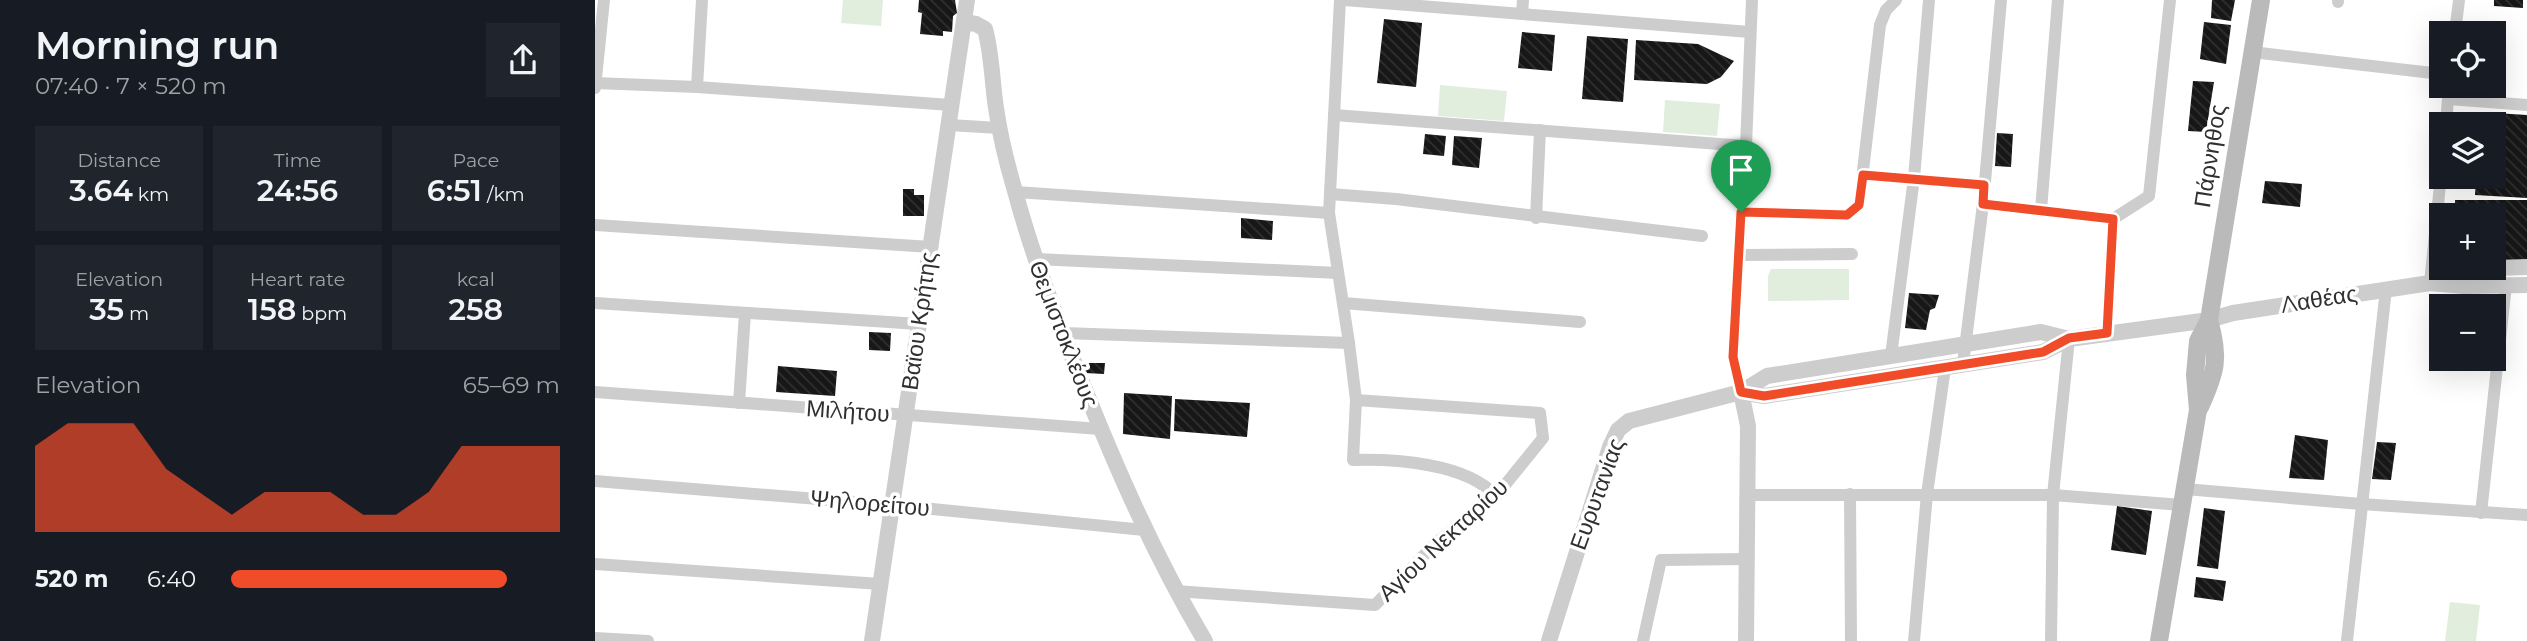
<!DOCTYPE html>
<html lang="en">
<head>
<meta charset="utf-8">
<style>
  :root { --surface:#171b24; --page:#20242c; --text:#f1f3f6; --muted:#9ea1a6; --accent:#f04c29 }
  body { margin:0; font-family:Montserrat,sans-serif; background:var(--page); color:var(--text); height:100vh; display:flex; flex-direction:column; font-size:26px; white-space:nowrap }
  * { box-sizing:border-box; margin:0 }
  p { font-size:23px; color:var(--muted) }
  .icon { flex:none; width:38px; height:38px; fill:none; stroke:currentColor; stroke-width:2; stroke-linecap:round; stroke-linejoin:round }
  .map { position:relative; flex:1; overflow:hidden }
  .details { display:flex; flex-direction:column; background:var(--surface); width:595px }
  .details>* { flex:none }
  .tools { position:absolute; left:1834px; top:21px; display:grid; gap:14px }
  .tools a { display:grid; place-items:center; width:77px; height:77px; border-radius:0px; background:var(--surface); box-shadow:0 7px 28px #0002; font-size:35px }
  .pin { position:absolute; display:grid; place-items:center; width:60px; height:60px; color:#fff; margin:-72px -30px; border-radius:50% 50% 50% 0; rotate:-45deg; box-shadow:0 0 7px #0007 }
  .pin .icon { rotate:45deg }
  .round { display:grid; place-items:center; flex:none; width:74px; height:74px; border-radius:0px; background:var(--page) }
  .head { display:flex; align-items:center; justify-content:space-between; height:119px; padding:0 35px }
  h1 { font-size:38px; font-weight:600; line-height:52px }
  .figures { display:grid; grid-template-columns:repeat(3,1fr); gap:10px; height:119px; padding:7px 35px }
  .figures div { display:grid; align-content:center; border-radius:0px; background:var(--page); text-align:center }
  .figures b { font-size:30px; font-weight:600 }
  .figures small { font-size:19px; font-weight:400 }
  .figures p { font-size:19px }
  .chart { height:196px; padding:14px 35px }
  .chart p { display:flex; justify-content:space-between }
  .chart svg { width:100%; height:126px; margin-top:7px; fill:var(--accent); opacity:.7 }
  ul { padding:0 35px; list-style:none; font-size:23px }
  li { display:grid; grid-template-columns:112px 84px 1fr; align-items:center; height:52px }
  li i { height:18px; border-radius:9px; background:var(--accent) }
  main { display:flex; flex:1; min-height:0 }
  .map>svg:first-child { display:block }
  .park { fill:#e2eedd }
  .building { fill:url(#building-back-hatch) }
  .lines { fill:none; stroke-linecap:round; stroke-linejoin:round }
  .minor { stroke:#cdcdcd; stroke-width:12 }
  .tertiary { stroke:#cdcdcd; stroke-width:16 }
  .secondary { stroke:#bababa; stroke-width:18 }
  .route-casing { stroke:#fff; stroke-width:14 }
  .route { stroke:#f04c29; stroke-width:9 }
  .labels { text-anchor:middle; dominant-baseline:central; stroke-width:7; stroke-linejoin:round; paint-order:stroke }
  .street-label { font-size:23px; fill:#303030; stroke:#fff }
</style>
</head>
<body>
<main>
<section class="details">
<div class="head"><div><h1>Morning run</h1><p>07:40 · 7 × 520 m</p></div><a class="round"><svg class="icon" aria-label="share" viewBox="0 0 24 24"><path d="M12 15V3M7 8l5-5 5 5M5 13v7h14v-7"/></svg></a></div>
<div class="figures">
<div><p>Distance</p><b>3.64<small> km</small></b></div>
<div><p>Time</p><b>24:56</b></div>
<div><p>Pace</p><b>6:51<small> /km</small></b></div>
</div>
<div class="figures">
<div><p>Elevation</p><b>35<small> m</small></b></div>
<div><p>Heart rate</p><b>158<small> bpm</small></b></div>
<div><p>kcal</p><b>258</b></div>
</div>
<div class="chart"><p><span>Elevation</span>65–69 m</p>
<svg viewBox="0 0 160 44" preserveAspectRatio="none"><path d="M0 44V14L10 6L20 6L30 6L40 22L50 30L60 38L70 30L80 30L90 30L100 38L110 38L120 30L130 14L140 14L150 14L160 14V44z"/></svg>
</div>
<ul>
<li><b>520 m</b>6:40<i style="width:84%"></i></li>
</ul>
</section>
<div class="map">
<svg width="1932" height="641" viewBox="0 0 1932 641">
  <defs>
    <pattern id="building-back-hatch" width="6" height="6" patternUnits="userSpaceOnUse" patternTransform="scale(1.75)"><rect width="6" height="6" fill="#171717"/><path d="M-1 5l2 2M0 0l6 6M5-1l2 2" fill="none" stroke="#303030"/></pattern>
  </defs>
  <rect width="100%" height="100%" fill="#fff"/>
  <g class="park">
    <path d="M248,0H288L286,26L246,23Z"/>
    <path d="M845,85L912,91L909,121L843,116Z"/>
    <path d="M1070,100L1125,104L1122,136L1068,132Z"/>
    <path d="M1176,269H1254V300L1173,301V276Z"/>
    <path d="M1855,602L1885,605L1881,641H1850Z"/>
  </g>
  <g class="building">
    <path d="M324,0H360L362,13L358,16L357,32L348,31V36L325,34L327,13L323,12Z"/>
    <path d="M1617,0H1640L1636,21L1616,18Z"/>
    <path d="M1899,0H1928V8L1899,6Z"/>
    <path d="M789,19L827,23L821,87L782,83Z"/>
    <path d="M1609,22L1636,25L1631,64L1605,59Z"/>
    <path d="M927,32L960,35L957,71L923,68Z"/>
    <path d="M992,36L1033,39L1028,102L987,99Z"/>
    <path d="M1041,40L1103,44L1139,61L1126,77L1112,84L1039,80Z"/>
    <path d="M1598,81L1619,82L1611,132L1593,131Z"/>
    <path d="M1884,112L1932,115V198L1880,195L1881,177H1899V124H1884Z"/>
    <path d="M1402,133L1418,134L1416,167L1400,166Z"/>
    <path d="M830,134L851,136L849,156L828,154Z"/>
    <path d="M859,136L887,138L884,168L857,165Z"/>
    <path d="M1670,181L1707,184L1705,207L1667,203Z"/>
    <path d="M308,189H319V195H329V216H308Z"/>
    <path d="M1860,200H1932V260H1899V215H1860Z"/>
    <path d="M646,218L678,221L677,240L646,238Z"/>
    <path d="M1314,293L1344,295L1340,308L1335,310L1331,330L1310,328Z"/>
    <path d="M274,332L296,333L295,351L274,350Z"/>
    <path d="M490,363H510L509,374L490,373Z"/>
    <path d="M183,366L242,371L240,396L181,392Z"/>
    <path d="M529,393L577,396L575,439L528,434Z"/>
    <path d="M580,399L655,403L652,437L579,431Z"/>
    <path d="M1700,435L1733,440L1729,480L1694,478Z"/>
    <path d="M1782,442L1801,443L1796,480L1777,479Z"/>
    <path d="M1522,506L1557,511L1551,555L1516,550Z"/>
    <path d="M1609,508L1630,511L1623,569L1602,566Z"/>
    <path d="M1601,577L1631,581L1628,601L1599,597Z"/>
  </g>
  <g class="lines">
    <g class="minor">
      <path d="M745,0L734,213L754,343L761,400L758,460C800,459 871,463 901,496"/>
      <path d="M749,0L1155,32"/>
      <path d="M1743,2V0"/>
      <path d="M927,14L928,0"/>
      <path d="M1860,33L1864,0"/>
      <path d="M1657,52L1846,74"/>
      <path d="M0,83L102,87L356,105"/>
      <path d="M102,87L107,0"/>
      <path d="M0,88L9,0"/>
      <path d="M1854,99L1932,105"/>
      <path d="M739,115L1151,146"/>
      <path d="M1851,124L1854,86"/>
      <path d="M354,125L404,128"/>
      <path d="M1267,175L1389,185"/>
      <path d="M420,192L734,213"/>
      <path d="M735,194L801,199L1107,236"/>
      <path d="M1388,204L1518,219"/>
      <path d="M1446,210L1463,0"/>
      <path d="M1146,212L1252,215L1264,205L1285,25L1291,10L1301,0"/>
      <path d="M941,218L945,130"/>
      <path d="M1518,219L1554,196L1575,0"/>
      <path d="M0,225L336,247"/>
      <path d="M1145,255L1257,254"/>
      <path d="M441,259L743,273"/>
      <path d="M1835,283L1846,175"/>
      <path d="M0,303L324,324"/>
      <path d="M748,303L985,322"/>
      <path d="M468,333L754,343"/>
      <path d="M1512,333L1518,219"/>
      <path d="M1296,356L1319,178L1334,0"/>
      <path d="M1368,364L1388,204L1406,0"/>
      <path d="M0,392L505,429"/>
      <path d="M1146,392L1138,357L1151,146L1157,0"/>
      <path d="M144,403L150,313"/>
      <path d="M0,481L297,505L549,530"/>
      <path d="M1590,489L1766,504L1932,515"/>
      <path d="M1255,494L1256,641"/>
      <path d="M1152,495H1458L1587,505"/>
      <path d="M1886,513L1911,285"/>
      <path d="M0,564L285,584"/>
      <path d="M580,591L780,605L842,542L901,496L948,438L945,413L761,400"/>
      <path d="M0,638L53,641"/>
      <path d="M1048,641L1066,560L1151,559"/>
      <path d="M1319,641L1332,494L1350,368"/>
      <path d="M1456,641L1458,495L1474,339"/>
      <path d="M1752,641L1791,289"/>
    </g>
    <g class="tertiary">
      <path d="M369,22L381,24L390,29C397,54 397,82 401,108C405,136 412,164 420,191C437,255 461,316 485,377C521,468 560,557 610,641"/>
      <path d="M1899,268L1932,267"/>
      <path d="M1838,282L1868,268H1888"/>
      <path d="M1146,392L1169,396L1448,352L1474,339L1614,320L1638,313L1835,283L1869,286L1932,285"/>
      <path d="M1146,392L1153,426L1151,641"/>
      <path d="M277,641L372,0"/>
      <path d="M954,641L1015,447L1023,430L1034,421L1146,392L1172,376L1446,332L1474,339"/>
    </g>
    <g class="secondary">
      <path d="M1605,407C1621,372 1625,358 1614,320"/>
      <path d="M1564,641L1603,410L1600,375L1603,341L1614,320L1666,0"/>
    </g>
  </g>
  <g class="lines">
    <g class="route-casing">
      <path id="route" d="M1268,175L1389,185L1388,204L1518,219L1512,333L1474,338L1448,352L1169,396L1146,392L1138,357L1146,212L1252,215L1264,205Z"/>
    </g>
    <use href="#route" class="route"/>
  </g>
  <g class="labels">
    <g class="street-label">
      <text transform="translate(1615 156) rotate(-81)">Πάρνηθος</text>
      <text transform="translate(1724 299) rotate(-9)">Λαθέας</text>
      <text transform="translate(324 321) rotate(-82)">Βαϊου Κρήτης</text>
      <text transform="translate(469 334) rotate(69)">Θεμιστοκλέους</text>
      <text transform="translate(253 411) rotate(4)">Μιλήτου</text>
      <text transform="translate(1002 494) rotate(-70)">Ευρυτανίας</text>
      <text transform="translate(275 503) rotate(5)">Ψηλορείτου</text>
      <text transform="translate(848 540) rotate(-43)">Αγίου Νεκταρίου</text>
    </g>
  </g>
</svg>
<div class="tools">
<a><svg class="icon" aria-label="locate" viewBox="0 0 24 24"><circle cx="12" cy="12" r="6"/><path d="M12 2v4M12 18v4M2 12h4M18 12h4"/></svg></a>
<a><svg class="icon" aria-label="layers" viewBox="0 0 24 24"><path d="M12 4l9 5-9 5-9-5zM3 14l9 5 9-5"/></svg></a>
<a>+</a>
<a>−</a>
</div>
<div class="pin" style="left:1146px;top:212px;background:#1e9e55"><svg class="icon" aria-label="arrive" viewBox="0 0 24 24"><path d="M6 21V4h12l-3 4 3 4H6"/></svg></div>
</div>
</main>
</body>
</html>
